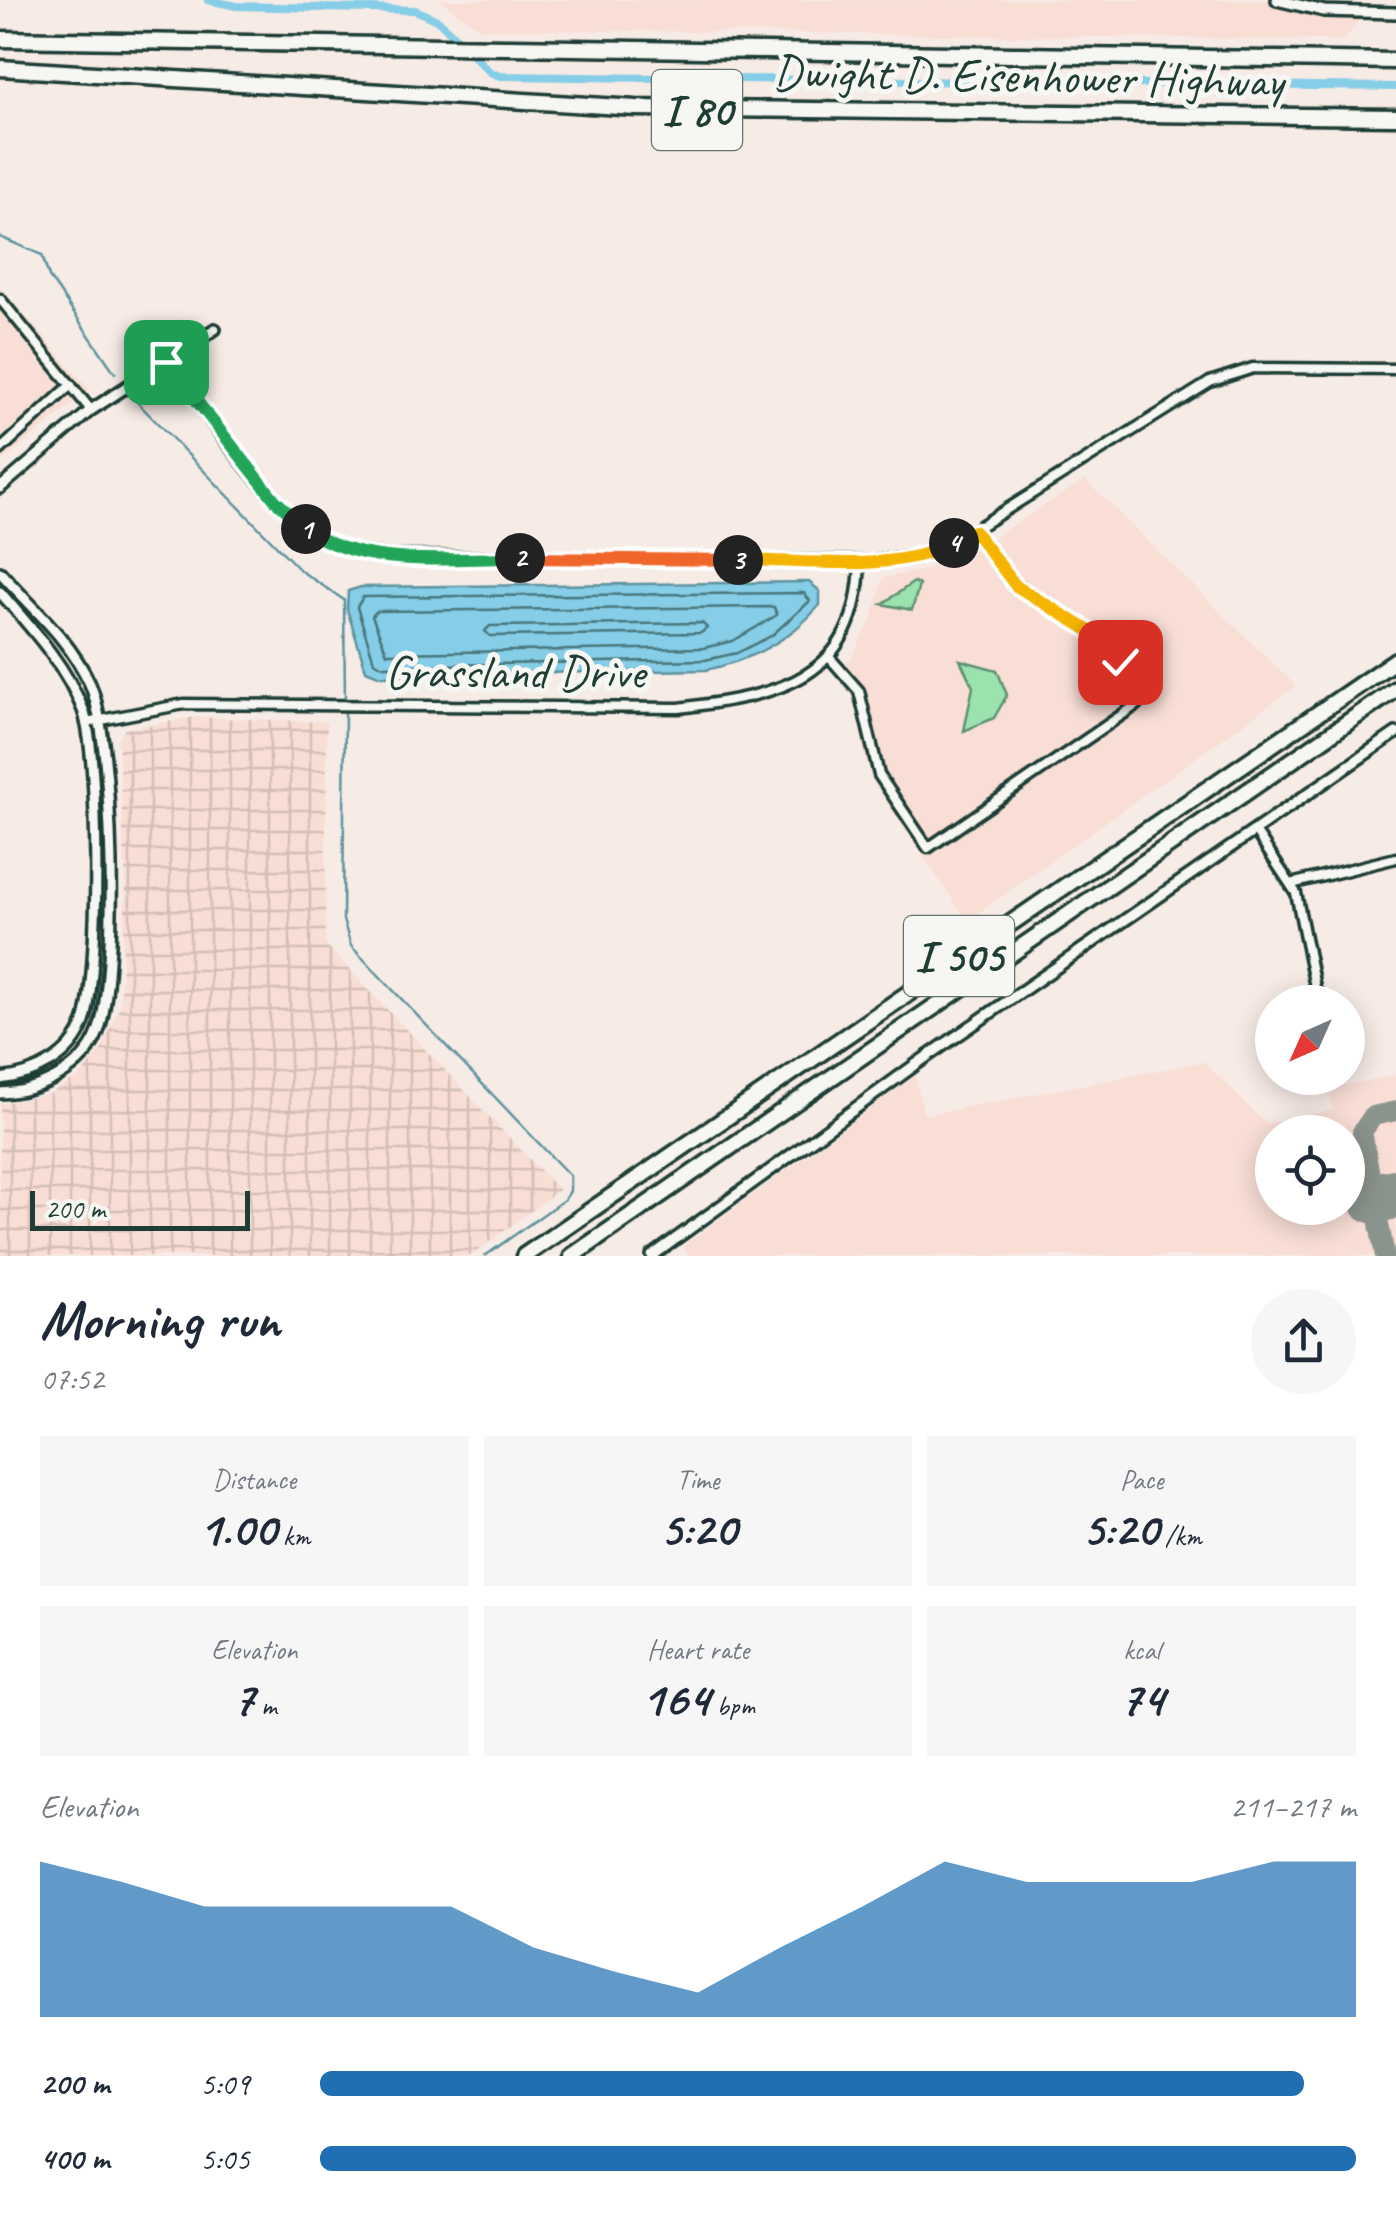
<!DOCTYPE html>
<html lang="en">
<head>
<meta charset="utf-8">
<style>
  :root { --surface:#fff; --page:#f6f6f7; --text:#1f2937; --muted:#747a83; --accent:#1f6fb2 }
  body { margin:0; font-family:Caveat,sans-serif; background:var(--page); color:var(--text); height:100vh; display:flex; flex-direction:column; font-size:38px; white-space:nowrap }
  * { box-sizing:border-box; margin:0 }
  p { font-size:32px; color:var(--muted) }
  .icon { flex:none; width:55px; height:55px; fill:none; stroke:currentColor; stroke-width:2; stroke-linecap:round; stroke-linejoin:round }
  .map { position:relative; height:1256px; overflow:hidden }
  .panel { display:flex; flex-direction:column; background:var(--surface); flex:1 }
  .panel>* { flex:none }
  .needle { width:65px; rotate:225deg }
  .tools { position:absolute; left:1255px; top:985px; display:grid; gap:20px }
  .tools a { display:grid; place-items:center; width:110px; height:110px; border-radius:50%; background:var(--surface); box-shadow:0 5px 25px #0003; font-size:50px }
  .scale { position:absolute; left:30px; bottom:25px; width:220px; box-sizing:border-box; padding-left:10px; border:5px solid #1f3d34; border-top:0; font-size:28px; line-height:35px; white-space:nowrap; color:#1f3d34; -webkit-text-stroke:8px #f6f6f2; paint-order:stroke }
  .pin { position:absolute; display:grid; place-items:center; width:85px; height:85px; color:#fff; margin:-42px; border-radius:20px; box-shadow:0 5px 15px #0006 }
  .km { position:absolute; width:50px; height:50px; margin:-25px; border-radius:50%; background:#222; color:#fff; font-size:28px; line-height:50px; text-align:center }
  .round { display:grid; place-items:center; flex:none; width:105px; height:105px; border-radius:52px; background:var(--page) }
  .headline { display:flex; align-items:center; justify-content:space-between; height:170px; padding:0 40px }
  h1 { font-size:55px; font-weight:700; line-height:75px }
  .figures { display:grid; grid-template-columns:repeat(3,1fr); gap:15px; height:170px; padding:10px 40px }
  .figures div { display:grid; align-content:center; border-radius:0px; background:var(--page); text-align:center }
  .figures b { font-size:50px; font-weight:700 }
  .figures small { font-size:28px; font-weight:400 }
  .figures p { font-size:28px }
  .chart { height:280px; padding:20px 40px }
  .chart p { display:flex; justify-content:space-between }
  .chart svg { width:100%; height:180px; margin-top:10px; fill:var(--accent); opacity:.7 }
  ul { padding:0 40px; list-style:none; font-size:32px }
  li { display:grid; grid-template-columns:160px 120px 1fr; align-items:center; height:75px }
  li i { height:25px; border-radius:12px; background:var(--accent) }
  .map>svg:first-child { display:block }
  .built { fill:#f8ded5; fill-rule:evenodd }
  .industrial { fill:url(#industrial-grid) }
  .green { fill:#9ce2af; stroke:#5e9072; stroke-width:2.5 }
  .water { fill:#86cde7; stroke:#5d939f; stroke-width:2.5 }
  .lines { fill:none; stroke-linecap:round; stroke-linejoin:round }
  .shore { stroke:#48777c; stroke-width:2.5 }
  .stream { stroke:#5d939f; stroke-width:2.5 }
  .canal { stroke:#86cde7; stroke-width:8 }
  .taxiway { stroke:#8b948c; stroke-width:20 }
  .runway { stroke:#8b948c; stroke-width:50 }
  .minor-casing { stroke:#1f3d34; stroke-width:15 }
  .tertiary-casing { stroke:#1f3d34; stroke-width:16 }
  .motorway-casing { stroke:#1f3d34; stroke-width:21 }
  .minor { stroke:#f6f6f2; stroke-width:8 }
  .tertiary { stroke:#f6f6f2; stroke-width:9 }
  .motorway { stroke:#f6f6f2; stroke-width:14 }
  .split-1-casing { stroke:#fff; stroke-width:20 }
  .split-2-casing { stroke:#fff; stroke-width:20 }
  .split-3-casing { stroke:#fff; stroke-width:20 }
  .split-4-casing { stroke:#fff; stroke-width:20 }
  .split-5-casing { stroke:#fff; stroke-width:20 }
  .split-1 { stroke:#22a559; stroke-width:12 }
  .split-2 { stroke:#22a559; stroke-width:12 }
  .split-3 { stroke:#f0652b; stroke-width:12 }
  .split-4 { stroke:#f5b400; stroke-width:12 }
  .split-5 { stroke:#f5b400; stroke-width:12 }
  .labels { text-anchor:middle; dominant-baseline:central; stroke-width:10; stroke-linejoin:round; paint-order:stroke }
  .shield { fill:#f6f6f2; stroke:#60746d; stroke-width:2.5 }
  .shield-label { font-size:45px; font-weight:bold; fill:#1f3d34 }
  .street-label { font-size:48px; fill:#1f3d34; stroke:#f6f6f2 }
</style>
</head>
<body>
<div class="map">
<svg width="1396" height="1256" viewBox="0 0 1396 1256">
  <defs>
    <pattern id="industrial-grid" width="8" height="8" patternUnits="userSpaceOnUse" patternTransform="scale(2.5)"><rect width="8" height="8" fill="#f8ded5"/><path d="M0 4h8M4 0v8" fill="none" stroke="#d4bfb7"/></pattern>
  </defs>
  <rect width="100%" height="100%" fill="#f7ebe5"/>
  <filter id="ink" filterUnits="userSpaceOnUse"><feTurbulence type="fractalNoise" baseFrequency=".01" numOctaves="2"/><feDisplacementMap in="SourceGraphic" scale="20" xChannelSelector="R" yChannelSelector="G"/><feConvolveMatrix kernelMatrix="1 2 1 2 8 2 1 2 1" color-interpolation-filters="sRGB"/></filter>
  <g filter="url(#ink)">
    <g class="built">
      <path d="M440,0H1274L1363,16L1344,40L480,29Z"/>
      <path d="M0,287L90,390L0,463Z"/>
      <path d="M1085,480L1296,686L967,921L878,789L865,757L856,706L848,687L836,675L852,657L872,619L883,578L925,570L969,553Z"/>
      <path d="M1204,1062L1266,1124L1333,1110L1329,1088L1396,1075V1256H689L683,1246L915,1076L924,1115ZM1272,1132H1348V1208H1272Z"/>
    </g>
    <path class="industrial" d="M196,717L327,722L325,944L559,1190L471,1256H0V1104L49,1094L80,1076L101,1051L120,1005L126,885L118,739L125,729Z"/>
    <g class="green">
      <path d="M914,582L919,585L912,610L882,604Z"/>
      <path d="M960,660L997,670L1007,695L994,718L964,731L973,687Z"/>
    </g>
    <path class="water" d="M809,582L820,591V605C789,641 752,660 706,670L381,676L366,670L347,609L348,591L361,587Z"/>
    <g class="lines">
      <g class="shore">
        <path d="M804,593L810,601L771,636L737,653L705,660L383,666L374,661L357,607L363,597Z"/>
        <path d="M774,607L777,615L733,641L703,648L387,653L372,616L377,611Z"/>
        <path d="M702,623L707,628L701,633L490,636L485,631L490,626Z"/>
      </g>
      <g class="stream">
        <path d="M0,237L42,255L49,277L115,373"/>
        <path d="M136,401L301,571L344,600L345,702"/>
        <path d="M345,710L343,920L351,946L570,1176V1191L565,1199L485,1256"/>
      </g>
      <path class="canal" d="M208,0L236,6L415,10L439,21L490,72L500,76L1396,87"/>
      <path class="taxiway" d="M1385,1256L1362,1132L1373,1116L1396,1111"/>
      <path class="runway" d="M1373,1198L1396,1194"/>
      <g class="minor-casing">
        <g id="minor">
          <path d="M0,299L91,410"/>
          <path d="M167,361C198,405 268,505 310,533C334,549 364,552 391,556L871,561L922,556L950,545L1210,382L1253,368L1396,369"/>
          <path d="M0,450L71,385"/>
          <path d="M829,657L859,691L879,775L928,848L1145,699L1120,662L1088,630L1008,579L974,531"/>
          <path d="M86,723L184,704L679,708C782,695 857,679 860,561"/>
          <path d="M1255,831L1296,893L1318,1002"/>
          <path d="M1291,884L1396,858"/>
        </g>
      </g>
      <g class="tertiary-casing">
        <g id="tertiary">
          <path d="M1277,0L1324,11L1396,13"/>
          <path d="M0,488L91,410L215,329"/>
          <path d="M0,572C32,608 70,639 90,684C114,739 119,976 98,1032C84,1070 38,1092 0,1093"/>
          <path d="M0,592C32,629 65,664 83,710C100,756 100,975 84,1022C71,1058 35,1075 0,1079"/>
          <path d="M652,1256L922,1060L1396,733"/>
        </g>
      </g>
      <g class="motorway-casing">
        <g id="motorway">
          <path d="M0,39L1396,61"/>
          <path d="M0,68L636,108L1396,117"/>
          <path d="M524,1256L1396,660"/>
          <path d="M572,1256L1396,689"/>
        </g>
      </g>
      <use href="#minor" class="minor"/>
      <use href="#tertiary" class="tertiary"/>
      <use href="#motorway" class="motorway"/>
    </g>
  </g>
  <g class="lines" filter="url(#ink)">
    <g class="split-1-casing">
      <path id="split-1" d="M166,362L275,500L306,529"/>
    </g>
    <g class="split-2-casing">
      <path id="split-2" d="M306,529C364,571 453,557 520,558"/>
    </g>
    <g class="split-3-casing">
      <path id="split-3" d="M520,558L738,560"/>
    </g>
    <g class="split-4-casing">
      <path id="split-4" d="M738,560C807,560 891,574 954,543"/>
    </g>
    <g class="split-5-casing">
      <path id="split-5" d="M954,543L974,531L1016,586L1088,630L1120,662"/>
    </g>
    <use href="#split-1" class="split-1"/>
    <use href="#split-2" class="split-2"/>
    <use href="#split-3" class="split-3"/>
    <use href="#split-4" class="split-4"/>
    <use href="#split-5" class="split-5"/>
  </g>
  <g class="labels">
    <g class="shield">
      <rect x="652" y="70" width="90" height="80" rx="8"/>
      <rect x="904" y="916" width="110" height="80" rx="8"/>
    </g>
    <g class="shield-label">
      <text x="697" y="110">I 80</text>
      <text x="959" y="956">I 505</text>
    </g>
    <g class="street-label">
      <text transform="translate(1028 76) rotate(1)">Dwight D. Eisenhower Highway</text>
      <text x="515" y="672">Grassland Drive</text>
    </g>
  </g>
</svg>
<div class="tools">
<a><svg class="needle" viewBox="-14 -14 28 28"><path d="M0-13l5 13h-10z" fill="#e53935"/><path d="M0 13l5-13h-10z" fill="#747a83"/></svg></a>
<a><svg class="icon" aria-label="locate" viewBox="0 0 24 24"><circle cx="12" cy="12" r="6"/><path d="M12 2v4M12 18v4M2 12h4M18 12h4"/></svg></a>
</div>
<div class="scale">200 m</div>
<div class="pin" style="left:166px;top:362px;background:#1e9e55"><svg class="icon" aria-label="arrive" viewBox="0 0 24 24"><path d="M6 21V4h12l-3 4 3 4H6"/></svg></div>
<div class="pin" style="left:1120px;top:662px;background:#d93025"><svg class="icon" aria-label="check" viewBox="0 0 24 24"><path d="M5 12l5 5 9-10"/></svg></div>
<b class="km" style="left:306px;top:529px">1</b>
<b class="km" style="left:520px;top:558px">2</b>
<b class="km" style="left:738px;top:560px">3</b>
<b class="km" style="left:954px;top:543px">4</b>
</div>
<section class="panel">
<div class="headline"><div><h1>Morning run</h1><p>07:52</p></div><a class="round"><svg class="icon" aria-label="share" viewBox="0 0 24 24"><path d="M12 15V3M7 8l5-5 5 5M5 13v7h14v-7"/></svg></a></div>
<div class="figures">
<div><p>Distance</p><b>1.00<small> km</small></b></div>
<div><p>Time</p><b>5:20</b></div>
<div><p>Pace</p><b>5:20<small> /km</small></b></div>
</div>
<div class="figures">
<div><p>Elevation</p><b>7<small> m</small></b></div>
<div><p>Heart rate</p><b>164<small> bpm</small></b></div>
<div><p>kcal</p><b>74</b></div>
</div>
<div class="chart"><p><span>Elevation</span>211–217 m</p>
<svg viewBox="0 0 160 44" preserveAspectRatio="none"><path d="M0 44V6L10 11L20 17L30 17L40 17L50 17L60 27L70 33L80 38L90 27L100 17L110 6L120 11L130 11L140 11L150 6L160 6V44z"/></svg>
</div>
<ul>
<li><b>200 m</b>5:09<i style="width:95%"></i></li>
<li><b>400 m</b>5:05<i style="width:100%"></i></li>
</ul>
</section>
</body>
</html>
